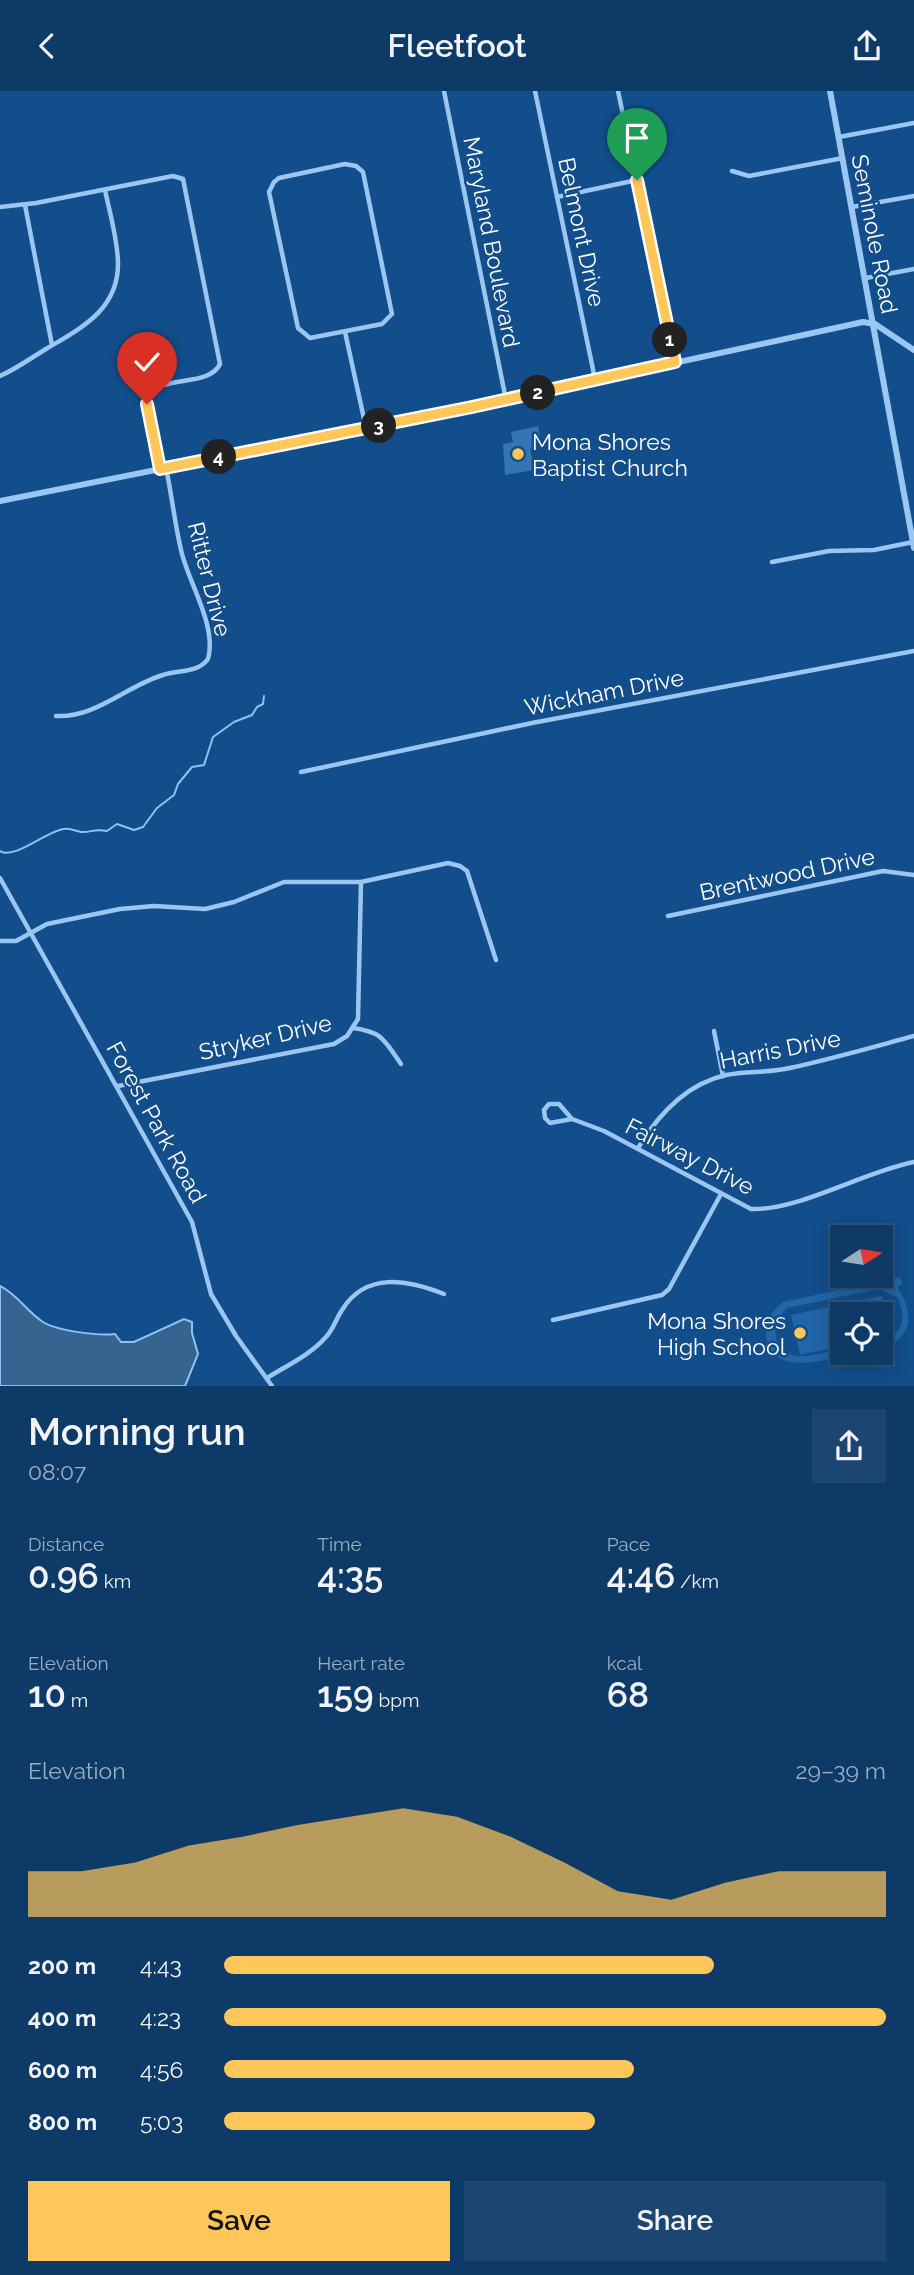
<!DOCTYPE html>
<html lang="en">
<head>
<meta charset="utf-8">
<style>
  :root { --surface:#0e3a68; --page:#1c4571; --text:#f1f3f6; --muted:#9badc0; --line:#2e547c; --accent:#ffc65a }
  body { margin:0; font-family:Raleway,sans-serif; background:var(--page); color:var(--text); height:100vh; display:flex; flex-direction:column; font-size:26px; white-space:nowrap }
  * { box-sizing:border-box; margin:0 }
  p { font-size:23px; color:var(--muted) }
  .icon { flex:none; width:38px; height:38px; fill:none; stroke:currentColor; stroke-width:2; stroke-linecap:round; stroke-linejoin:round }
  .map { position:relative; height:1295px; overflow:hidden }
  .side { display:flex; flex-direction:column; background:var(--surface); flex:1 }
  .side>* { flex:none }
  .needle { width:46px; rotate:78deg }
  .fabs { position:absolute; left:830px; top:1134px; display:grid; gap:14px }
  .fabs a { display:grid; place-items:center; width:63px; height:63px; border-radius:0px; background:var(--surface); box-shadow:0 4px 18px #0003,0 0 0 2px var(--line); font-size:35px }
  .pin { position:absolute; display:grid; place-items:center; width:60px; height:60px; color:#fff; margin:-72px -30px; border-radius:50% 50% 50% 0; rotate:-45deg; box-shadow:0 0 7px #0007 }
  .pin .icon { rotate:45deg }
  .km { position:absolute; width:35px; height:35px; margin:-18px; border-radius:50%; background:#222; color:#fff; font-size:19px; line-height:35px; text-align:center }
  .round { display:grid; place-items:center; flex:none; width:74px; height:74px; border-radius:0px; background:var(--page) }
  .overview { display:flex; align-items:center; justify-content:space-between; height:119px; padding:0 28px }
  h1 { font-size:38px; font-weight:600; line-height:52px }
  .metrics { display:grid; grid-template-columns:repeat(3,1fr); gap:10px; height:119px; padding:7px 28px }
  .metrics div { display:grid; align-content:center }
  .metrics b { font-size:35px; font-weight:600 }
  .metrics small { font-size:19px; font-weight:400 }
  .metrics p { font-size:19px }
  .chart { height:196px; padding:14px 28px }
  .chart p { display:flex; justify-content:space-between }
  .chart svg { width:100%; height:126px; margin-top:7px; fill:var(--accent); opacity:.7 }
  .primary-button { display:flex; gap:14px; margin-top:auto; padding:14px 28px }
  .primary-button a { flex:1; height:80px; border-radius:0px; background:var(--accent); color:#111; font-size:28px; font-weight:600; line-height:80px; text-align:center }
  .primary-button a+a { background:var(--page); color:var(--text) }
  ul { padding:0 28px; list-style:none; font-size:23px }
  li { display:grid; grid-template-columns:112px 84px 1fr; align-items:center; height:52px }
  li i { height:18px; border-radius:9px; background:var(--accent) }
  header { display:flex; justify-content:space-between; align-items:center; height:91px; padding:0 28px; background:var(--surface); font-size:32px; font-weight:600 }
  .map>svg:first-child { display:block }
  .green { fill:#2166a9 }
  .water { fill:#366390; stroke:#8cc2f4; stroke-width:2 }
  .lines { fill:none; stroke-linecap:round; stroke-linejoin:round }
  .stream { stroke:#8cc2f4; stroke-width:2 }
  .building { fill:#3675b3 }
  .minor { stroke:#9ac6f1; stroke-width:4.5 }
  .tertiary { stroke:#9ac6f1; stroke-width:6 }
  .route-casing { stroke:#fff; stroke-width:14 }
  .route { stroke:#ffc65a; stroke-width:9 }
  .poi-dot { fill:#ffc65a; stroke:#124e8b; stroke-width:2.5 }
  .labels { text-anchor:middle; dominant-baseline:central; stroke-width:5; stroke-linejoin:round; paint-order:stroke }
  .street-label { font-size:23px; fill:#fff; stroke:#124e8b }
  .poi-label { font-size:23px; fill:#fff; stroke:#124e8b; text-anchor:start }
</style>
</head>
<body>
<header><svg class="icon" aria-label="back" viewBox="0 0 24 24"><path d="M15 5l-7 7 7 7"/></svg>Fleetfoot<svg class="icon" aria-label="share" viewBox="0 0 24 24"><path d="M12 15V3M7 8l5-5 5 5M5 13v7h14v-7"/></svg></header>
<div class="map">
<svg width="914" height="1295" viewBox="0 0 914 1295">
  <rect width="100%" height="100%" fill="#124e8b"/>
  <g class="green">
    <path d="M900,1186L902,1193L897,1196C914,1220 914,1250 880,1257V1250C904,1245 907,1225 897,1206L879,1198L787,1217L776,1230C770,1279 812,1264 842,1258V1262H857C830,1267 771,1289 766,1244C765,1229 772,1220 783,1211Z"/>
    <path d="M882,1205L890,1244L880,1247V1223H842V1255L800,1264L791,1224Z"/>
  </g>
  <path class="water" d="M0,1195C18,1204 27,1221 43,1231C57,1240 99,1245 115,1243L121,1251H134L184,1228L192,1231V1242L198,1263L185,1295H0Z"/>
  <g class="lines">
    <path class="stream" d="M0,760C15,769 46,740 64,738C70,737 76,740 81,741C91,742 93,737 107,740L117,733L134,739L143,736L157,717L174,704L178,693L192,676L204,674L213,646L234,631L252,624L257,616L263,613L264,605"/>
  </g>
  <path class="building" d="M538,335L542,356L530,358L534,379L505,384L503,353L513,351L511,341Z"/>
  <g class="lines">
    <g class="minor">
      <path d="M444,0L506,309"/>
      <path d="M535,0L595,288"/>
      <path d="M618,0L675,271"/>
      <path d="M839,46L914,32"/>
      <path d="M345,73L356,75L363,81L392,223L382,233L310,247L298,237L269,101L274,91L279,87Z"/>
      <path d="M732,80L749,85L843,67"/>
      <path d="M557,106L637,89"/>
      <path d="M25,114L52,254"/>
      <path d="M0,116L36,112L173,85L183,88L220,273C210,295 166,285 149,302L147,313L160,378"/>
      <path d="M852,116L914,105"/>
      <path d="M866,187L914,178"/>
      <path d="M345,241L366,337"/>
      <path d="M0,285C16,278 31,267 46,258C81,237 118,219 118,173C118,149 110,123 105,99"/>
      <path d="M772,471L829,460L874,459L913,451"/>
      <path d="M56,625C96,627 126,595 163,584C178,579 198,582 208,568C217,536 190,494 182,463C175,435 172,405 166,377"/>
      <path d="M301,681L532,632L914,560"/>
      <path d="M0,787L192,1131L211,1203L236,1245L272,1295"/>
      <path d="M668,825L883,780L914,784"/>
      <path d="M0,850H16L47,833L120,818L154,815L205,818L234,811L284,791H361L448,772L460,775L467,780L496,869"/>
      <path d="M353,937C383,941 384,949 401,973"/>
      <path d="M714,940L723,985"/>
      <path d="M118,995L334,953L347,945L358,928L361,791"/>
      <path d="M572,1028L550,1032L545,1027L544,1019L549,1013H559L572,1028L604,1040L751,1118C798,1120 863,1081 914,1071"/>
      <path d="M638,1057C658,1024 686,993 726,984C747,980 769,982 790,977C831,968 873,956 914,945"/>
      <path d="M553,1229L662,1204L669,1198L721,1103"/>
      <path d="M267,1287C286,1275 310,1264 325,1247C333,1239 336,1228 342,1219C366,1180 408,1189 444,1203"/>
    </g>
    <g class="tertiary">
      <path d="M830,0L914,457"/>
      <path d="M0,410L472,316L863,231L875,233L914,259"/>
    </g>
  </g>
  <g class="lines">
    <g class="route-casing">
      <path id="route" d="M147,313L160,378L472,316L675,271L637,89"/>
    </g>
    <use href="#route" class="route"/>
  </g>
  <g class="poi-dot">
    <circle cx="518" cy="363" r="7"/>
    <circle cx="800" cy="1242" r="7"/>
  </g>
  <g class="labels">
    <g class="street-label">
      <text transform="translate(582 141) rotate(78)">Belmont Drive</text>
      <text transform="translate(875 143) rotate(79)">Seminole Road</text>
      <text transform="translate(492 151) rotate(79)">Maryland Boulevard</text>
      <text transform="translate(210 488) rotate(76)">Ritter Drive</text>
      <text transform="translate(604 601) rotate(-11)">Wickham Drive</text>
      <text transform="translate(787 783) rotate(-12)">Brentwood Drive</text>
      <text transform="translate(265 946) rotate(-13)">Stryker Drive</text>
      <text transform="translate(780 958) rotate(-11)">Harris Drive</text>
      <text transform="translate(157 1031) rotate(61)">Forest Park Road</text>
      <text transform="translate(690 1065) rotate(27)">Fairway Drive</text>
    </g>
    <g class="poi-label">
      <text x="532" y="350">Mona Shores<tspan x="532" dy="26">Baptist Church</tspan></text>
      <text x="786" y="1229" text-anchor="end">Mona Shores<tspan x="786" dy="26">High School</tspan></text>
    </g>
  </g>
</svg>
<div class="fabs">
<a><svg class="needle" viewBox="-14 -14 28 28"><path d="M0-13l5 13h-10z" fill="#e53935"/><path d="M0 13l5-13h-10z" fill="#9badc0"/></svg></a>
<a><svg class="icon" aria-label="locate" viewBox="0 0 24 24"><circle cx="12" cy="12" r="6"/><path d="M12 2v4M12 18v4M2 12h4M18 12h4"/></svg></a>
</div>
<div class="pin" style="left:637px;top:89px;background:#1e9e55"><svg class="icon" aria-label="arrive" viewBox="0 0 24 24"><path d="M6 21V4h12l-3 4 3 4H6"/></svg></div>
<div class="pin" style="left:147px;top:313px;background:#d93025"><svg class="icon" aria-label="check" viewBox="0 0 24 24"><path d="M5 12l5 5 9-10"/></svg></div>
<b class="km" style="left:670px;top:249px">1</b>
<b class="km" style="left:538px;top:302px">2</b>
<b class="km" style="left:379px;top:335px">3</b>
<b class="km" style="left:219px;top:366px">4</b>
</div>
<section class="side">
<div class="overview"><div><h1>Morning run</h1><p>08:07</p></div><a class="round"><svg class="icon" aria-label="share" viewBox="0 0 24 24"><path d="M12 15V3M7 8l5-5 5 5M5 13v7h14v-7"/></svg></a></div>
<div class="metrics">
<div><p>Distance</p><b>0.96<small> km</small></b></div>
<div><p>Time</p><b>4:35</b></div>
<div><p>Pace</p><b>4:46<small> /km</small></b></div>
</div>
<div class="metrics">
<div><p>Elevation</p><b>10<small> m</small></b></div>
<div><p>Heart rate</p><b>159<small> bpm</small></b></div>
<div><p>kcal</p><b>68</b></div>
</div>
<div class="chart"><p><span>Elevation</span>29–39 m</p>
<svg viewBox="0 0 160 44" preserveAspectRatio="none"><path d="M0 44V28L10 28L20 25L30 19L40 16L50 12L60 9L70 6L80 9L90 16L100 25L110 35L120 38L130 32L140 28L150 28L160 28V44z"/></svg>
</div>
<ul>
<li><b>200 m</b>4:43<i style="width:74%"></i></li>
<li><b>400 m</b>4:23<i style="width:100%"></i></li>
<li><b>600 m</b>4:56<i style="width:62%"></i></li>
<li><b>800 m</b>5:03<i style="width:56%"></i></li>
</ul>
<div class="primary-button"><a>Save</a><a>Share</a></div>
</section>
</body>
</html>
